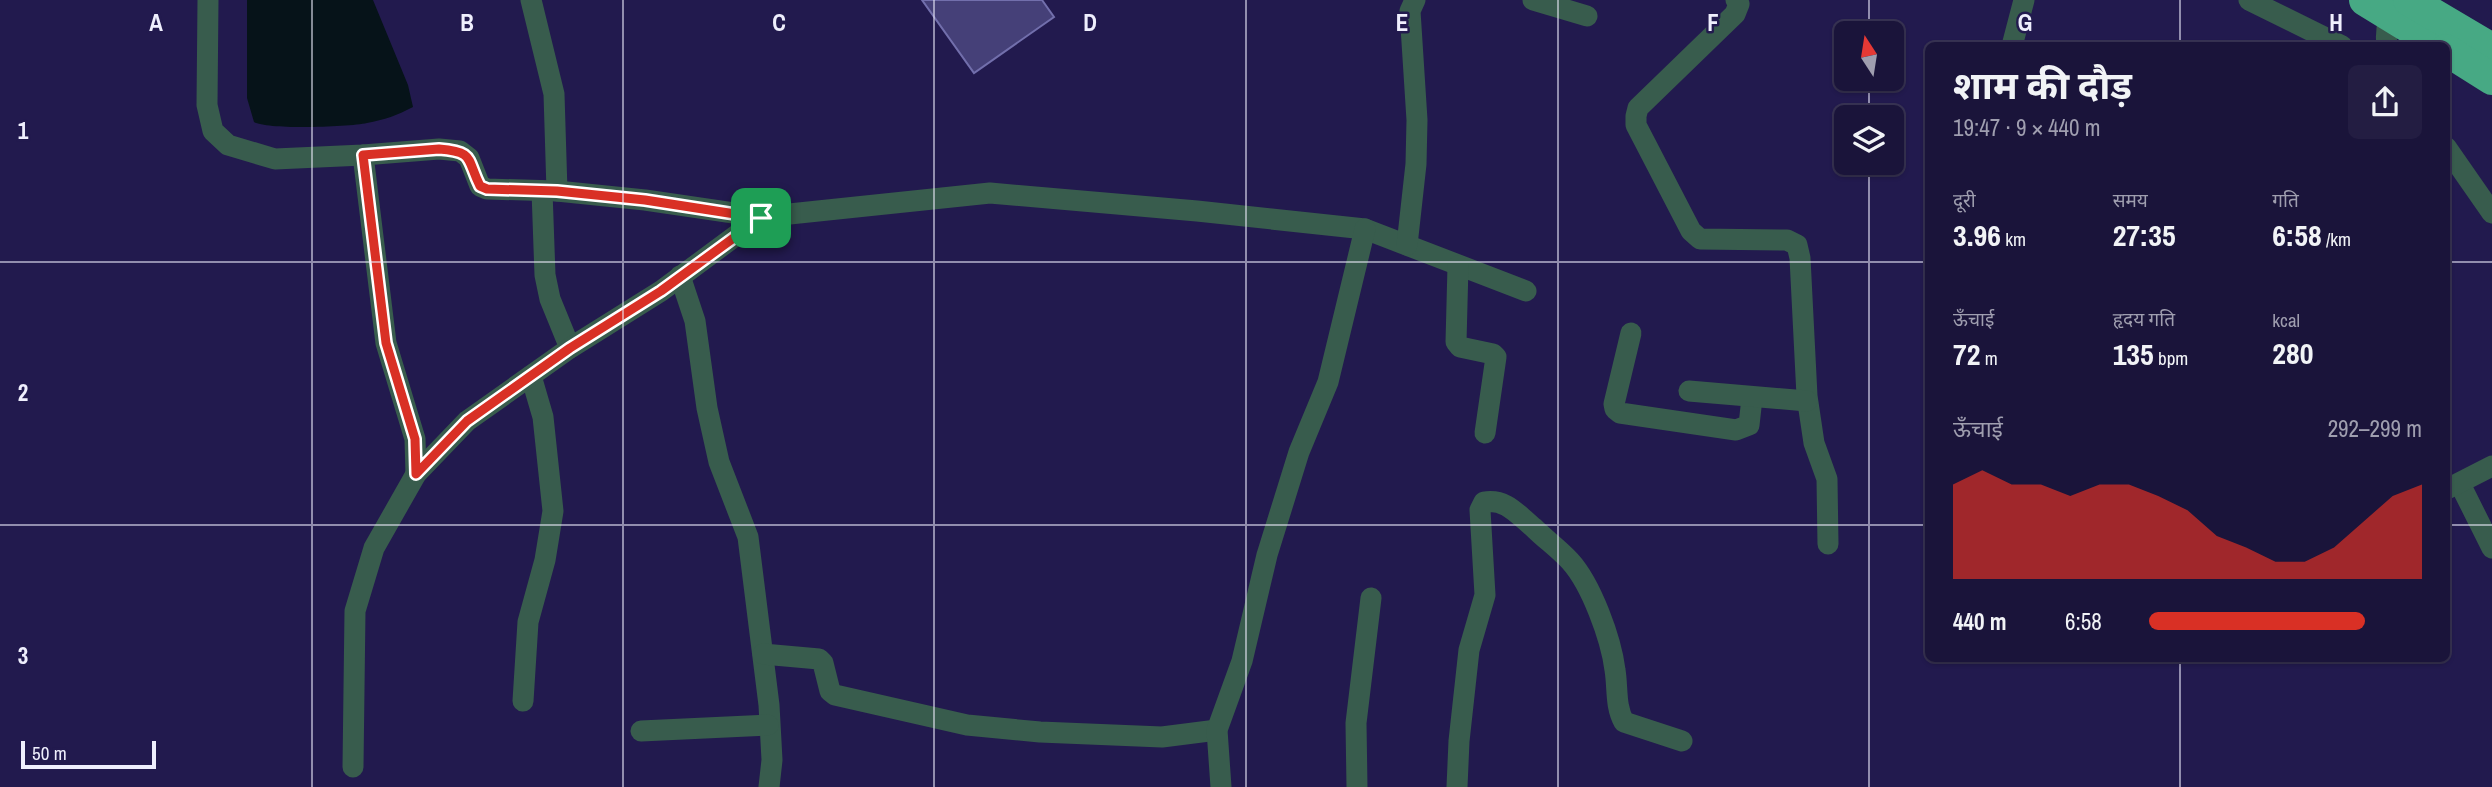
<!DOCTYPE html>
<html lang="hi">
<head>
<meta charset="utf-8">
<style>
  :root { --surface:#1a143a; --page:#231d42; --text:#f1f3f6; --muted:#9f9eaf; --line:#383354; --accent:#d93025 }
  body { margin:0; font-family:"Archivo Narrow","Noto Sans Devanagari",sans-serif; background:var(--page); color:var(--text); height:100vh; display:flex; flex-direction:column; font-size:26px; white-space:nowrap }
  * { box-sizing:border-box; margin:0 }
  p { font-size:23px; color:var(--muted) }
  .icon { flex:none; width:38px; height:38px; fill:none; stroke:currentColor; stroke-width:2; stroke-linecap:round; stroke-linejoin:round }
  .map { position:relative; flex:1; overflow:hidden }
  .panel { position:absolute; left:1925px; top:42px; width:525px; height:620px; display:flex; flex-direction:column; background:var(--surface); border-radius:10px; box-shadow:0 2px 5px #0004,0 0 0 2px var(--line) }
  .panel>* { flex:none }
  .needle { width:46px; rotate:348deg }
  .tools { position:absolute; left:1834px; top:21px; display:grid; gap:14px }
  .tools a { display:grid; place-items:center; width:70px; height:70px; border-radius:10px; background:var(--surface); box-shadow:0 2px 5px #0004,0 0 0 2px var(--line); font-size:35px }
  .scale { position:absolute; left:21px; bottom:18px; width:135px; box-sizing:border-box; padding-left:7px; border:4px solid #efeffd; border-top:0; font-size:19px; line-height:24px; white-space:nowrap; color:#efeffd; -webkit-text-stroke:5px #221a4e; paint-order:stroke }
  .pin { position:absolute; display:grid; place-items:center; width:60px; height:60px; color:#fff; margin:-30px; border-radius:14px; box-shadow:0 4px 10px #0006 }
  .round { display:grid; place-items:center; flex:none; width:74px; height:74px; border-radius:10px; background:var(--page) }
  .head { display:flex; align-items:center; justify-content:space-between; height:119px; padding:0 28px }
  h1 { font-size:38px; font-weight:700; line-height:52px }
  .metrics { display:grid; grid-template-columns:repeat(3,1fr); gap:10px; height:119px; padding:7px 28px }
  .metrics div { display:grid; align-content:center }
  .metrics b { font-size:30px; font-weight:700 }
  .metrics small { font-size:19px; font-weight:400 }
  .metrics p { font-size:19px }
  .chart { height:196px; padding:14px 28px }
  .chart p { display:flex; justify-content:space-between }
  .chart svg { width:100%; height:126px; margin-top:7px; fill:var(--accent); opacity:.7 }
  ul { padding:0 28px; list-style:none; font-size:23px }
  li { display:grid; grid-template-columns:112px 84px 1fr; align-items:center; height:52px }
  li i { height:18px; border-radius:9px; background:var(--accent) }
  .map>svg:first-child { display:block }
  .water { fill:#061319 }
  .building { fill:#454078; stroke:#726fac; stroke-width:2 }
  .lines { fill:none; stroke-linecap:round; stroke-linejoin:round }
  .minor { stroke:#385c4d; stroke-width:21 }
  .highway { stroke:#47a984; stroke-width:32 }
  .route-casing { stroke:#fff; stroke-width:14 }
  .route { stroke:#d93025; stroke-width:9 }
  .grid { fill:none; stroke:#efeffd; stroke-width:2; stroke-opacity:0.55 }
  .grid-label { font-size:23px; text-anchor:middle; font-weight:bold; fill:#efeffd; stroke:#221a4e; stroke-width:5; stroke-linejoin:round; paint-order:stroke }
</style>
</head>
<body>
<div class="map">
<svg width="2492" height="787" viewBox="0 0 2492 787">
  <rect width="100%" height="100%" fill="#221a4e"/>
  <path class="water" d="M247,0H373L408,85L413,107C398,115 384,120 367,123C349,127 268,130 254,122L247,98Z"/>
  <path class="building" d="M922,0H1042L1054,17L974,73Z"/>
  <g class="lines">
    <g class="minor">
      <path d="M208,0L207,105L213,131L228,145L275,159L363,155L439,149L460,151L469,158L480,186L487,189L557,191L645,200L761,217L990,193L1197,211L1365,229L1526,291"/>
      <path d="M531,0L554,94L557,191"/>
      <path d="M1533,0L1587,16"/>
      <path d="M1736,0L1739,4L1735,14L1638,108L1636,116V125L1691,231L1700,239L1787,240L1797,245L1800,258L1807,396L1814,443L1827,479L1828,544"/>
      <path d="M2249,0L2342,46"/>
      <path d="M2012,46L2024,0"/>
      <path d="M2387,46C2385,31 2388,17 2396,4"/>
      <path d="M2446,147L2492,213"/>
      <path d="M363,155L386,343L415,439L416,474"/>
      <path d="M542,191L545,275L550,299L570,348"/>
      <path d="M1407,245L1416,164L1417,120L1410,11L1415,0"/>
      <path d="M1458,266L1456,342L1460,347L1493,354L1496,357L1485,433"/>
      <path d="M680,276L695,321L707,408L719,462L748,537L769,705L772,760L769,787"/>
      <path d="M1631,333L1614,404L1615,409L1620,413L1736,430L1749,425L1752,398"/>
      <path d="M1689,391L1807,401"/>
      <path d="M2460,484L2492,548"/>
      <path d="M2447,489L2492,466"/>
      <path d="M763,654L819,659L823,663L830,691L835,695L967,725L1040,732L1162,737L1217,730"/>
      <path d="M523,701L528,622L545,560L553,511L543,417L531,376"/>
      <path d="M641,731L768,725"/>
      <path d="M353,767L355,611L374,548L416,474L467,421L570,348L661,291L761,217"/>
      <path d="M1221,787L1217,730L1242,661L1267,555L1299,452L1328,382L1365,229"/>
      <path d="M1357,787L1356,723L1371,598"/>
      <path d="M1457,787L1459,741L1469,650L1485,595L1480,510L1484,502C1506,498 1518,515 1534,528C1545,539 1559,549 1570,561C1591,584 1611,638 1615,670C1618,688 1615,706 1624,722L1682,741"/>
    </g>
    <g class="highway">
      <path d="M2365,0L2440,46"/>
      <path d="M2409,0L2492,49"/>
      <path d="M2446,50L2492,79"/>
    </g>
  </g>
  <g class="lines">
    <g class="route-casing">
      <path id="route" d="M439,149C475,152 466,158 480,186L487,189L557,191L645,200L761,218L661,291L570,348L467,421L416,474L415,439L386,343L363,155Z"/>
    </g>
    <use href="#route" class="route"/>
  </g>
  <path class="grid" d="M312,0V787M623,0V787M934,0V787M1246,0V787M1558,0V787M1869,0V33M2180,0V46M1869,79V117M1869,163V787M0,262H1928M2446,262H2492M0,525H1928M2446,525H2492M2180,658V787"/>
  <g class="grid-label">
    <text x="156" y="31">A</text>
    <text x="467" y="31">B</text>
    <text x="779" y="31">C</text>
    <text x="1090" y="31">D</text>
    <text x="1402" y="31">E</text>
    <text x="1713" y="31">F</text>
    <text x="2025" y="31">G</text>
    <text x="2336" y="31">H</text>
    <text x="23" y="139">1</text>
    <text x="23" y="401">2</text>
    <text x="23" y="664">3</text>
  </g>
</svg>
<div class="tools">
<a><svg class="needle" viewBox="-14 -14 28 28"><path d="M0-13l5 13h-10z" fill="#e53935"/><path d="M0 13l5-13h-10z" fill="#9f9eaf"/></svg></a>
<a><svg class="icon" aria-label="layers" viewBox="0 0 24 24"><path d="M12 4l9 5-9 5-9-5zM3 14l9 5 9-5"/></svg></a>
</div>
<div class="scale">50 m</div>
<div class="pin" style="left:761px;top:218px;background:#1e9e55"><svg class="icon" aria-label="arrive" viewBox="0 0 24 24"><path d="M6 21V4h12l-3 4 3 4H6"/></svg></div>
<section class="panel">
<div class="head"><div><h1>शाम की दौड़</h1><p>19:47 · 9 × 440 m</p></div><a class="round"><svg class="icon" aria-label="share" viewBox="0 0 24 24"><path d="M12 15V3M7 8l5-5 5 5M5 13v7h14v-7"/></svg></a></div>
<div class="metrics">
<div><p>दूरी</p><b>3.96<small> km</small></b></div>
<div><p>समय</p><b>27:35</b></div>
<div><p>गति</p><b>6:58<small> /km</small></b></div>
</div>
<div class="metrics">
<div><p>ऊँचाई</p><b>72<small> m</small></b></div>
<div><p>हृदय गति</p><b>135<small> bpm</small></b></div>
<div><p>kcal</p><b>280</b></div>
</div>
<div class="chart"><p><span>ऊँचाई</span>292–299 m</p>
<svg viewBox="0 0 160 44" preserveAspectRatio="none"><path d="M0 44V11L10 6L20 11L30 11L40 15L50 11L60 11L70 15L80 20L90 29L100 33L110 38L120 38L130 33L140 24L150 15L160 11V44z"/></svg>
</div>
<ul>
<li><b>440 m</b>6:58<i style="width:79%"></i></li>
</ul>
</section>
</div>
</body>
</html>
